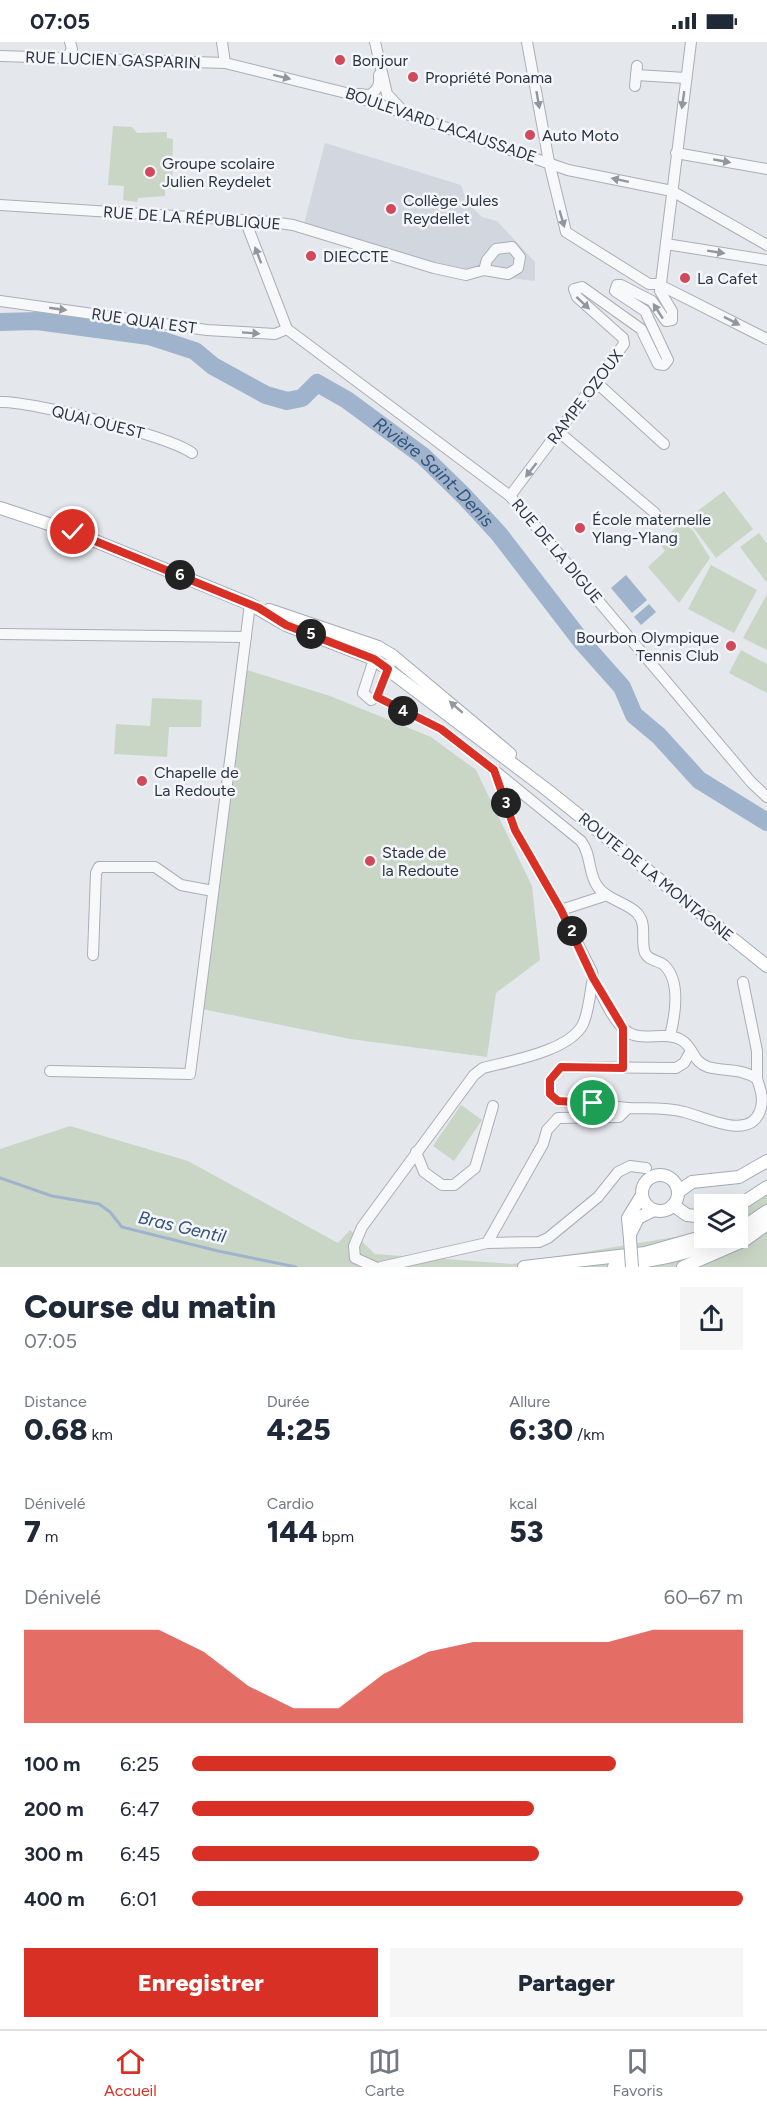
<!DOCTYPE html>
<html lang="fr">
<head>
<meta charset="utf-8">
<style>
  :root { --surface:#fff; --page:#f6f6f7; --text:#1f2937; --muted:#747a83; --line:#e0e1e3; --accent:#d93025 }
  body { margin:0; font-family:Figtree,sans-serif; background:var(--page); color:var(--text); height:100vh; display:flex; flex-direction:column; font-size:22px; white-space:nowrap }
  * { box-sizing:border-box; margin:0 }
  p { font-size:20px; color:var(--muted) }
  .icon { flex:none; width:33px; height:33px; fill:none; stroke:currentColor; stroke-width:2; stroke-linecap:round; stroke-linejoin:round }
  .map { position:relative; height:1225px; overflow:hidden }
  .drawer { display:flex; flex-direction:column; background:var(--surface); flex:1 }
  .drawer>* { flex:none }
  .fabs { position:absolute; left:694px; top:1152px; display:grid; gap:12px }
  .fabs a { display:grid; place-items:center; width:54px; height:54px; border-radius:0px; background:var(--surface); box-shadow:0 6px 24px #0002; font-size:30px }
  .pin { position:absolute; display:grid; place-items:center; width:51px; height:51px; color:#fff; margin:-26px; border:3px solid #fff; border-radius:50%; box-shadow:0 2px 6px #0007 }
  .km { position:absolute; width:30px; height:30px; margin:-15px; border-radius:50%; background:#222; color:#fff; font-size:16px; line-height:30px; text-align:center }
  .round { display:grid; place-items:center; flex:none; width:63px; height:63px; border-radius:0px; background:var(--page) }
  .overview { display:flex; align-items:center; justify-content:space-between; height:102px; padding:0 24px }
  h1 { font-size:33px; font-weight:800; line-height:45px }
  .stats { display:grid; grid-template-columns:repeat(3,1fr); gap:9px; height:102px; padding:6px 24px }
  .stats div { display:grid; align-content:center }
  .stats b { font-size:30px; font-weight:800 }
  .stats small { font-size:16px; font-weight:400 }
  .stats p { font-size:16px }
  .chart { height:168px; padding:12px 24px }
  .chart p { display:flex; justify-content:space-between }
  .chart svg { width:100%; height:108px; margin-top:6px; fill:var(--accent); opacity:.7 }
  .cta { display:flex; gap:12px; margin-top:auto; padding:12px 24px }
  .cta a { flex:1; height:69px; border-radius:0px; background:var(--accent); color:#fff; font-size:24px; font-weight:800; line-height:69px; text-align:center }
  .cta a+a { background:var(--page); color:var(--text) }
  ul { padding:0 24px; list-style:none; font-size:20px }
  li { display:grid; grid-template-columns:96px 72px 1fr; align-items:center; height:45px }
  li i { height:15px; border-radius:8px; background:var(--accent) }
  .status { display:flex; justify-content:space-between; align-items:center; height:42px; padding:0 30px; background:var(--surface); direction:ltr }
  .status svg { height:16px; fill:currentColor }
  .tab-bar { display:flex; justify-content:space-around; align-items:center; height:84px; border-top:2px solid var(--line); background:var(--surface); font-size:16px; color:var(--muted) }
  .tab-bar a { display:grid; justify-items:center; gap:3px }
  .tab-bar .current { color:var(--accent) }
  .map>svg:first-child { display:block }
  .built { fill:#d2d6de }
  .green { fill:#c9d6c5 }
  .water { fill:#9fb4cc }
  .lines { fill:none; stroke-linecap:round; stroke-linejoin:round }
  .stream { stroke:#9fb4cc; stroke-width:3 }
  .river { stroke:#9fb4cc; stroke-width:18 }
  .minor-casing { stroke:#a9aeb7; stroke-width:12 }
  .major-casing { stroke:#a3abb8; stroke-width:14 }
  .minor { stroke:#f7f8fa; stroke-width:10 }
  .major { stroke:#fff; stroke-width:12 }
  .major-bridge-casing { stroke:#a3abb8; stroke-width:14; stroke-linecap:butt }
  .major-bridge { stroke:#fff; stroke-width:12 }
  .oneway { fill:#9196a0 }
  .oneway2 { fill:#959aa2 }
  .route-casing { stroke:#fff; stroke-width:12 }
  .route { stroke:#d93025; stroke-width:8 }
  .poi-dot { fill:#d1495b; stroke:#f4f6f9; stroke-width:2 }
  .labels { text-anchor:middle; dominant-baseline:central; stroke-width:5; stroke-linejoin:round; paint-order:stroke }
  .street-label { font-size:16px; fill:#2b3445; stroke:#f4f6f9 }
  .poi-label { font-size:16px; fill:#2b3445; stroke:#f4f6f9; text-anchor:start }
  .water-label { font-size:18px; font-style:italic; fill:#34527a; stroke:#f4f6f9 }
</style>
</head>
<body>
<div class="status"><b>07:05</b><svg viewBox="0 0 49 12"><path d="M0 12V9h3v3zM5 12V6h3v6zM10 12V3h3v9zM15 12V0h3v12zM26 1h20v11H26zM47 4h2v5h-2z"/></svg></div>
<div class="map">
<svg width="767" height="1225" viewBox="0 0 767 1225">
  <rect width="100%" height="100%" fill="#e4e7ec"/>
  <path class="built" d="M325,101L461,143L467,160L482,175L497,179L535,220V239L471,231L304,182Z"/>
  <g class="green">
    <path d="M113,84L132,85L137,91L167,90V96L173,97L172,147H165V154L138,156L137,160L123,158L124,144L108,143Z"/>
    <path d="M724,449L753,487L716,516L687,477Z"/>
    <path d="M682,479L694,490L710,516L679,561L648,525L665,509L660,502Z"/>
    <path d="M759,491L767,502V541L740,505Z"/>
    <path d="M711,523L757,548L734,591L688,567Z"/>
    <path d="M767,552V608L743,596Z"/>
    <path d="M741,608L767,622V651L729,631Z"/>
    <path d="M244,627L330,654L431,695L476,728L532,844L540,918L496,951L487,1015L350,997L202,967Z"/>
    <path d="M152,656L202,658L201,685H169L167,715L114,712L116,682L150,684Z"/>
    <path d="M461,1063L482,1078L454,1119L433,1104Z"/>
    <path d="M70,1084L188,1119L338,1201L350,1188L375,1212L512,1222L705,1190V1196H738V1172L767,1152V1225H0V1107Z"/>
  </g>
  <g class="water">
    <path d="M626,533L647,558L632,571L611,546Z"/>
    <path d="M649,562L656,570L641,583L634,575Z"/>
  </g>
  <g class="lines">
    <path class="stream" d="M0,1136L52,1154L99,1162L110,1170L122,1185L218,1209L296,1225"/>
    <path class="river" id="s1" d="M0,280L37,279L149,294L195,309L213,324L266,353L287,359L302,356L317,341L347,358L423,414L464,454L499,492L582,600L622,645L634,673L659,694L699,738L767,780"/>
    <g class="minor-casing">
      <g id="minor">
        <path d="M222,0L225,21"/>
        <path d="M375,0L387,52L403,69"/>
        <path d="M527,0L549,120L566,190L649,242H658L767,297"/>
        <path d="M0,14L225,21L346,51L568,128L672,149L767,203"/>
        <path d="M67,16L72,7L70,0"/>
        <path d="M636,33L686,36"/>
        <path d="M635,44L637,24"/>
        <path d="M358,52L370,53C378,47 380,43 379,33"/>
        <path d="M676,111L767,127"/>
        <path d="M0,163L272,180L293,183L434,226L466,233L484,228L508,232L518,226L520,215L512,205L496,207L487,218L484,228"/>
        <path d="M245,178L287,287L510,454L751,740L767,755"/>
        <path d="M666,202L767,218"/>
        <path d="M0,259L207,288L275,292L287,287"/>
        <path d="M597,341L664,402"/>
        <path d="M0,360C28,358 169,394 192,411"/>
        <path d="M560,391L655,471"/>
        <path d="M510,454L624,302L623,296L577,255L574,247L582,245L641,287L658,322L664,323L668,318L645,269L615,249L617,243H621L652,259L666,279L672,278V269L660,249L691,0"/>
        <path d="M0,592L246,595"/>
        <path d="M376,611L363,651L371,658L377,655L393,614"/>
        <path d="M377,655L441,687L494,728"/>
        <path d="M561,868L607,853"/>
        <path d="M93,913L96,831L99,825H155L181,843L213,849"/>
        <path d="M743,940L757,1009V1037"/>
        <path d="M623,1026V986"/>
        <path d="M50,1029L190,1032L250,562"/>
        <path d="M628,1066L558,1059L550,1052V1038L561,1025L676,1026L684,1021L691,1009"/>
        <path d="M416,1110L424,1130L442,1143H454L475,1126L493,1064"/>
        <path d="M487,1201L539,1200L548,1196L598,1155L618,1130L630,1124L646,1126"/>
        <path d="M375,1225L355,1216L354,1204L362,1185L474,1033L483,1026C510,1019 570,1009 583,982C589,969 590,950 593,936L592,930L561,868L515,788L494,728L581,799C591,812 588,828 596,842C605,858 625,859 637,871C648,883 640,898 645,911C649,919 658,918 664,923C681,939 675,974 670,994"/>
        <path d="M381,1225L487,1201L543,1102L547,1088L558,1076L619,1075L628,1066C647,1067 666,1065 684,1070C706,1075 749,1099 760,1069C764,1058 761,1048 757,1037C742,1026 726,1030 708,1025C693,1020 694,1007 683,999C666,987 640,1002 625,988C611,976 602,952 593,936"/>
      </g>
    </g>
    <g class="major-casing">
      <g id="major">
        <path d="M0,466L73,490L250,562L286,583L374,617L546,747L767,924"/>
        <path d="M269,568L378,605L393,614L510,712"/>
        <circle cx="660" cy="1151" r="18"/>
        <path d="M678,1150L692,1140L739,1135L767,1119"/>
        <path d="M673,1163L687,1173L705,1175"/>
        <path d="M738,1164L767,1145"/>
        <path d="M738,1189L767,1169"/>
        <path d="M630,1192L638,1176L654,1168"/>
        <path d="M630,1197L628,1176L642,1153"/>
        <path d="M524,1225L645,1211L705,1194"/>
        <path d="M614,1225C653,1218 691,1212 727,1196"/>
        <path d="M683,1225L745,1198L767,1182"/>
      </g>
    </g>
    <use href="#minor" class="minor"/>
    <use href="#major" class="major"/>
    <g class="major-bridge-casing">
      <path id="major-bridge" d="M630,1197L632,1225"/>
    </g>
    <use href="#major-bridge" class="major-bridge"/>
  </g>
  <defs><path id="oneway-solid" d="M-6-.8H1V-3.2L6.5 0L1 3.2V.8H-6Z" transform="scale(1.5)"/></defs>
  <g class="oneway">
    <use href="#oneway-solid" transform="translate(282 35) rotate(14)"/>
    <use href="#oneway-solid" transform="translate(538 58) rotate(80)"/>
    <use href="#oneway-solid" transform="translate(683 58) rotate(98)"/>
    <use href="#oneway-solid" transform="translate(722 119) rotate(10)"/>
    <use href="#oneway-solid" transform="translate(620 138) rotate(-168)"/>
    <use href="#oneway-solid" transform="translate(562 177) rotate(74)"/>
    <use href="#oneway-solid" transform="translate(716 210) rotate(9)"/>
    <use href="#oneway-solid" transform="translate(258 213) rotate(-111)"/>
    <use href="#oneway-solid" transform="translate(583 261) rotate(43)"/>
    <use href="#oneway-solid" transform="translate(58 267) rotate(8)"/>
    <use href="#oneway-solid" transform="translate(658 269) rotate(-123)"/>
    <use href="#oneway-solid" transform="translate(732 279) rotate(27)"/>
    <use href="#oneway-solid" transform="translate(251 291) rotate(4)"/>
    <use href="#oneway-solid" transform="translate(531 428) rotate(128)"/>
  </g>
  <use class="oneway2" href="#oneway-solid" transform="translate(456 665) rotate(-139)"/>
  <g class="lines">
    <g class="route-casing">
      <path id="route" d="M73,490L259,566L286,583L374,617L388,627L377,655L441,687L494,728L515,788L561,868L593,936L623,986V1026L561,1025L550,1038V1052L558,1059L593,1061"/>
    </g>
    <use href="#route" class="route"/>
  </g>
  <g class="poi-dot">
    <circle cx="340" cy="18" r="6"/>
    <circle cx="413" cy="35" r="6"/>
    <circle cx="530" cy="93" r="6"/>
    <circle cx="150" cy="130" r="6"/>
    <circle cx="391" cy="167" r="6"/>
    <circle cx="311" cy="214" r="6"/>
    <circle cx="685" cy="236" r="6"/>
    <circle cx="580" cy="486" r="6"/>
    <circle cx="731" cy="604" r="6"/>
    <circle cx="142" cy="739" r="6"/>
    <circle cx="370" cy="819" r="6"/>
  </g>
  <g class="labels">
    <g class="street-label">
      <text transform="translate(113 18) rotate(2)">RUE LUCIEN GASPARIN</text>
      <text transform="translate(441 83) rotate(19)">BOULEVARD LACAUSSADE</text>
      <text transform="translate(192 176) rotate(4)">RUE DE LA RÉPUBLIQUE</text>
      <text transform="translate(144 279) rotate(8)">RUE QUAI EST</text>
      <text transform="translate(585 355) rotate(-53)">RAMPE OZOUX</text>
      <text transform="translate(98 380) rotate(14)">QUAI OUEST</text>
      <text transform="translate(557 509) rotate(50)">RUE DE LA DIGUE</text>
      <text transform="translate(656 835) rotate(39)">ROUTE DE LA MONTAGNE</text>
    </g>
    <g class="poi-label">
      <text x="352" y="18">Bonjour</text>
      <text x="425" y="35">Propriété Ponama</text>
      <text x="542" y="93">Auto Moto</text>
      <text x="162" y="121">Groupe scolaire<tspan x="162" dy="18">Julien Reydelet</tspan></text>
      <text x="403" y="158">Collège Jules<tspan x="403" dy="18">Reydellet</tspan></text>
      <text x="323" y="214">DIECCTE</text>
      <text x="697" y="236">La Cafet</text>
      <text x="592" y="477">École maternelle<tspan x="592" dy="18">Ylang-Ylang</tspan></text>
      <text x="719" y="595" text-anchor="end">Bourbon Olympique<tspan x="719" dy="18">Tennis Club</tspan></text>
      <text x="154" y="730">Chapelle de<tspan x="154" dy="18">La Redoute</tspan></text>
      <text x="382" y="810">Stade de<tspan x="382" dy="18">la Redoute</tspan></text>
    </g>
    <g class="water-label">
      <text stroke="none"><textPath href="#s1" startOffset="488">Rivière Saint-Denis</textPath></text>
      <text transform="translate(182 1185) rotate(13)">Bras Gentil</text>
    </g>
  </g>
</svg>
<div class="fabs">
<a><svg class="icon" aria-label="layers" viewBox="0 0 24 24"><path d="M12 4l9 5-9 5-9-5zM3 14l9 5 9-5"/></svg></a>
</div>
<div class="pin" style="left:593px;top:1061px;background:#1e9e55"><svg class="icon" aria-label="arrive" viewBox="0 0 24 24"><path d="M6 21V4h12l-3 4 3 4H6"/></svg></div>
<div class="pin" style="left:73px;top:490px;background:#d93025"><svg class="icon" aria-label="check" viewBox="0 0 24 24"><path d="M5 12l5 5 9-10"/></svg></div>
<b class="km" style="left:572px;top:889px">2</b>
<b class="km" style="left:506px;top:761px">3</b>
<b class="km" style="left:403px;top:669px">4</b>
<b class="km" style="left:311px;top:592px">5</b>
<b class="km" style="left:180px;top:533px">6</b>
</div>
<section class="drawer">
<div class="overview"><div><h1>Course du matin</h1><p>07:05</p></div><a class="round"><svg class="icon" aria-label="share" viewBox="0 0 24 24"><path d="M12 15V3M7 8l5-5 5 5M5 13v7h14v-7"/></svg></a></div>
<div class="stats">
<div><p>Distance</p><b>0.68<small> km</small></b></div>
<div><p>Durée</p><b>4:25</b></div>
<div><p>Allure</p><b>6:30<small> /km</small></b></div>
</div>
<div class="stats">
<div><p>Dénivelé</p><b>7<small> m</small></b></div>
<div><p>Cardio</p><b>144<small> bpm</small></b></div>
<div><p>kcal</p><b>53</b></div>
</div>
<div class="chart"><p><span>Dénivelé</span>60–67 m</p>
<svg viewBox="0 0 160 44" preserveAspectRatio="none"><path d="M0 44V6L10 6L20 6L30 6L40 15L50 29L60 38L70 38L80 24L90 15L100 11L110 11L120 11L130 11L140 6L150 6L160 6V44z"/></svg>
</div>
<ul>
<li><b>100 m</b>6:25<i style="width:77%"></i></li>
<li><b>200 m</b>6:47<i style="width:62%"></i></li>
<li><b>300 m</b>6:45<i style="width:63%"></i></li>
<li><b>400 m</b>6:01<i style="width:100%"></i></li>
</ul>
<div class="cta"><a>Enregistrer</a><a>Partager</a></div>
</section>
<nav class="tab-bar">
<a class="current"><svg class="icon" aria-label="home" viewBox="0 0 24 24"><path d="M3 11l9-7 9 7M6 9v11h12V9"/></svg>Accueil</a>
<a><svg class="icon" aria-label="map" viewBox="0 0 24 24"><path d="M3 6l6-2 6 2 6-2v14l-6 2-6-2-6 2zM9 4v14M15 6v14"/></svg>Carte</a>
<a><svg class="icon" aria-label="saved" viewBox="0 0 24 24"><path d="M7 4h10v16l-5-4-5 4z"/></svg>Favoris</a>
</nav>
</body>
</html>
